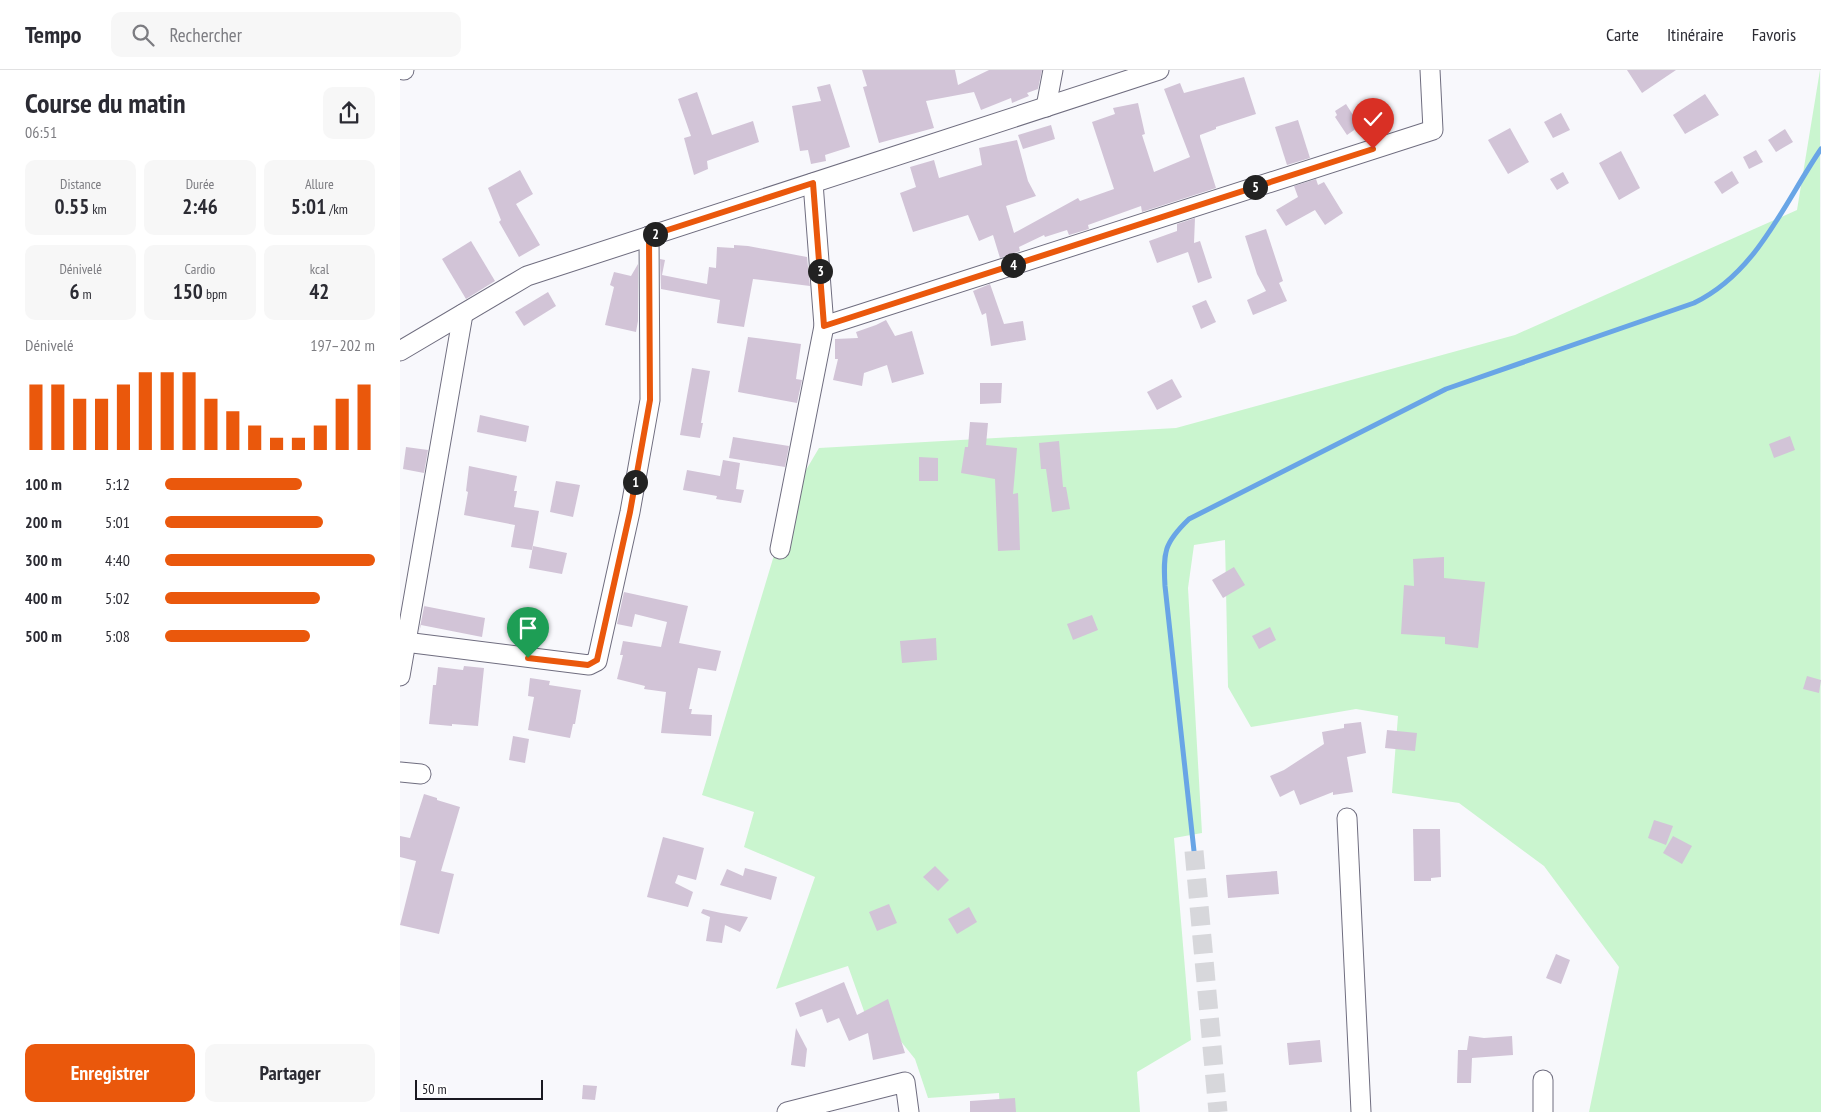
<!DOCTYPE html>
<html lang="fr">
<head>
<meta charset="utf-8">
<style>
  :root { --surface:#fff; --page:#f7f7f7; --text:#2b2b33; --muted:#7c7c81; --line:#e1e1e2; --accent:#ea580c }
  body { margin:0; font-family:"PT Sans Narrow",sans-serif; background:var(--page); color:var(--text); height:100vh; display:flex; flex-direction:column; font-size:19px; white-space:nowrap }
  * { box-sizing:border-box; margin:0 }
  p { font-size:16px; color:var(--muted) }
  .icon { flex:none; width:28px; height:28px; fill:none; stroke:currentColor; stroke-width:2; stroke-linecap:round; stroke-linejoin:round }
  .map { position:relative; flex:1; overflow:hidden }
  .details { display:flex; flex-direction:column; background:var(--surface); width:400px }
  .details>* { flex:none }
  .scale { position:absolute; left:15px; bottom:12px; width:128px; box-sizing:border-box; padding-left:5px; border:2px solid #1a1921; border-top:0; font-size:14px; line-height:18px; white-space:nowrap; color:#1a1921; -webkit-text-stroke:4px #fff; paint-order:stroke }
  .pin { position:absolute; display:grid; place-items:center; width:42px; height:42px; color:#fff; margin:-51px -21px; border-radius:50% 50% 50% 0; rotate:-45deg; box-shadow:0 0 5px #0007 }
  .pin .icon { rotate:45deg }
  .km { position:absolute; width:25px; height:25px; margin:-12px; border-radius:50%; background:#222; color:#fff; font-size:14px; line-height:25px; text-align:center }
  .round { display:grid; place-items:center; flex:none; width:52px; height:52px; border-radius:10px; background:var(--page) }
  .overview { display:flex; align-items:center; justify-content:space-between; height:85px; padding:0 25px }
  h1 { font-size:28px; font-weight:600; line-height:38px }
  .metrics { display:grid; grid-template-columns:repeat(3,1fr); gap:8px; height:85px; padding:5px 25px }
  .metrics div { display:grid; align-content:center; border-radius:10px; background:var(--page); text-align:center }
  .metrics b { font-size:21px; font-weight:600 }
  .metrics small { font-size:14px; font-weight:400 }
  .metrics p { font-size:14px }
  .chart { height:140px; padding:10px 25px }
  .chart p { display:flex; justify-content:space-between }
  .chart svg { width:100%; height:90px; margin-top:5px; stroke:var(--accent); stroke-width:6 }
  .action { display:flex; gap:10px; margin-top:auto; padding:10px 25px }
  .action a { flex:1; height:58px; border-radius:10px; background:var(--accent); color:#fff; font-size:20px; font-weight:600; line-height:58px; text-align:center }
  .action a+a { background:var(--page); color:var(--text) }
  ul { padding:0 25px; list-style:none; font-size:16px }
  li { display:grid; grid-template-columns:80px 60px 1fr; align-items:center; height:38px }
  li i { height:12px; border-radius:6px; background:var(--accent) }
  header { display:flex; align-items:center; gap:30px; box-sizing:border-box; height:70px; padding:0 25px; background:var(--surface); border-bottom:1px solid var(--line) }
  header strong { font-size:24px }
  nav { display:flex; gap:28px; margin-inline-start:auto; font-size:18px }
  .search { width:350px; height:45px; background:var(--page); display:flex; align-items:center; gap:12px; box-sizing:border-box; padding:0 18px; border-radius:10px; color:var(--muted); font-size:19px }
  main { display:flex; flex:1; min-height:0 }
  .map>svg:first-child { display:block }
  .green { fill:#caf5cf }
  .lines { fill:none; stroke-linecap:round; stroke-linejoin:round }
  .stream { stroke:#69a5e6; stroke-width:5 }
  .building { fill:#d2c4d7 }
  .street-tunnel { stroke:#d7d7db; stroke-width:19; stroke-dasharray:19 9; stroke-linecap:butt }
  .street-casing { stroke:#6f6d7f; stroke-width:21 }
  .street { stroke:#fff; stroke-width:19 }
  .route-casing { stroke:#fff; stroke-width:10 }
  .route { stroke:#ea580c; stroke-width:6 }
</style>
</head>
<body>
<header>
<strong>Tempo</strong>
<div class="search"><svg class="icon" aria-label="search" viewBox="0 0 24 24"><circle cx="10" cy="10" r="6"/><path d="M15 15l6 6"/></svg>Rechercher</div>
<nav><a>Carte</a><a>Itinéraire</a><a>Favoris</a></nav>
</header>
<main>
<section class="details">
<div class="overview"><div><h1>Course du matin</h1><p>06:51</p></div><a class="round"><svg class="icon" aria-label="share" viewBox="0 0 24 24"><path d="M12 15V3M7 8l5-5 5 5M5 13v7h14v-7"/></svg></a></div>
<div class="metrics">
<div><p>Distance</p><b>0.55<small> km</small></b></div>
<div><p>Durée</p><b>2:46</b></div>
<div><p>Allure</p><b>5:01<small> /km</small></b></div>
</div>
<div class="metrics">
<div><p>Dénivelé</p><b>6<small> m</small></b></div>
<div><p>Cardio</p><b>150<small> bpm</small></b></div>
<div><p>kcal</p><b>42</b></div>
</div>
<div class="chart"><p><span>Dénivelé</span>197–202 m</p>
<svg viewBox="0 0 160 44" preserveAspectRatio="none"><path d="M5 44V12M15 44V12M25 44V19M35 44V19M45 44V12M55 44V6M65 44V6M75 44V6M85 44V19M95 44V25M105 44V32M115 44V38M125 44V38M135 44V32M145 44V19M155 44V12"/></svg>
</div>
<ul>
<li><b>100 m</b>5:12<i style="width:65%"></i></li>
<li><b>200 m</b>5:01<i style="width:75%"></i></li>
<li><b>300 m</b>4:40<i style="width:100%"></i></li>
<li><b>400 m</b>5:02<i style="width:74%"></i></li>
<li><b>500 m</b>5:08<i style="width:69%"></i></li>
</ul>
<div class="action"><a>Enregistrer</a><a>Partager</a></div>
</section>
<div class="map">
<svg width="1421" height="1042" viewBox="0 0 1421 1042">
  <rect width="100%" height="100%" fill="#f8f8fc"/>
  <path class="green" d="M1420,0L1421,1042H1189L1219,897L1144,796L1059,733L992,723L998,646L956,639L851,657L828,617L825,470L794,475L788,518L802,763L774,768L791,970L737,1002L740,1042H600L599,1023L528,1028L515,989L499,969L475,972L448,896L376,919L415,807L344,777L354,742L302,725L393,422L419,378L776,358L1115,265L1397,140Z"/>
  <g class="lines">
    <path class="stream" d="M794,781L765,516C763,482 764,473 789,449L1046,319L1294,233C1357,203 1384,133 1421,79"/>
  </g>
  <g class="building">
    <path d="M462,0H555L558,15L589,0H642L638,19L627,23L629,26L612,33L611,28L581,40L574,22L526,31L534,58L479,73L463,17L467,16Z"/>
    <path d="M1227,0H1276L1242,23Z"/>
    <path d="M844,7L856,44L816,57V59L800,65V67L816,118L742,142L741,136L688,155L689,159L669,165L667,160L645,167L644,165L619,177L620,181L600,188L593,165L579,171L568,145L513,162L500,123L516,117L510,97L534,90L539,108L582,95L579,78L617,70L628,111L636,126L606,136L614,163L678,128L680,131L714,119L692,52L715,44L713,38L738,33L745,64L742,65L754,102L790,87L764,19L780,13L784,23Z"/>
    <path d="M430,14L450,77L425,85L426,91L411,94L408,80L400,81L392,36L421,31L417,17Z"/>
    <path d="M297,22L312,65L353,51L359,72L307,91L308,99L294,105L284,68L291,66L278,29Z"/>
    <path d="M1305,24L1319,45L1285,64L1273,45Z"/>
    <path d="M946,34L960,56L947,65L935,47L937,45L935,41Z"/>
    <path d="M1161,43L1170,60L1153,68L1144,52Z"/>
    <path d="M898,50L910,88L887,95L875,57Z"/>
    <path d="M651,55L655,69L623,79L618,65Z"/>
    <path d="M1110,58L1129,92L1108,104L1088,70Z"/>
    <path d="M1385,59L1393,72L1376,82L1368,70Z"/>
    <path d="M1356,80L1363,92L1349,99L1343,87Z"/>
    <path d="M1221,81L1240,118L1219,130L1199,93Z"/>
    <path d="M120,100L133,124L116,134L140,175L119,187L99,152L101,150L88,118Z"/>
    <path d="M1332,101L1339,113L1322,124L1314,112Z"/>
    <path d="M1163,102L1169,113L1157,120L1150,109Z"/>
    <path d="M916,109L918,115L924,112L943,143L925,155L915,140L886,156L876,140L898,127L894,116Z"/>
    <path d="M795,148L794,173L800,171L812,208L798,213L788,182L757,193L749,171L777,161V154Z"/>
    <path d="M866,159L883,211L879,213L887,231L853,245L847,230L866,221L857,204L845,166Z"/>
    <path d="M71,171L95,211L66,229L42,189Z"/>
    <path d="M334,175L348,176L407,187L410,216L353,209L344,257L317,253L320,230L261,219L260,189L265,190L262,205L307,214L309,197L316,198L317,177L334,178Z"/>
    <path d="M238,194V251L236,262L205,255L214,217L210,215L214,202L231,206Z"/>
    <path d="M590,214L604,254L623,251L626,270L591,276L586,243L582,245L573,221Z"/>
    <path d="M148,222L156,236L124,256L115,242Z"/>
    <path d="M806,230L816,252L801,259L792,236Z"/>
    <path d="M486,250L495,266L512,261L524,304L492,313L487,295L464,303L462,316L433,310L438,289H435V269L458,268L456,262L476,255Z"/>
    <path d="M348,267L401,274L396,309L402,310L397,333L338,322Z"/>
    <path d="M292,298L310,301L301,353H303L300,368L280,365Z"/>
    <path d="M772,309L782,327L757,340L747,322Z"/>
    <path d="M580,313H602L601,333L580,334Z"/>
    <path d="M80,345L129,356L126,372L77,362Z"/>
    <path d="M570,352L588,353L586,375L617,378L613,424L618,423L620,480L598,481L595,409L561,403L565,377H568Z"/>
    <path d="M1390,366L1395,380L1374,388L1369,374Z"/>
    <path d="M333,367L389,376L385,397L329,388Z"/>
    <path d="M659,371L663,417H666L670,439L652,442L646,399H641L639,373Z"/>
    <path d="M6,377L28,380L24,403L3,399Z"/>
    <path d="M519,387L538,388V411H519Z"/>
    <path d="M323,390L340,393L336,419L344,420L341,433L316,429L317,426L283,420L287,400L320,406Z"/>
    <path d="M69,396L117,406L114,421H117L114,437L139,441L132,480L111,477L115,455L64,445L68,422L66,421Z"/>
    <path d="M156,411L180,415L173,447L150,442Z"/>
    <path d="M133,476L167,483L162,504L129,498Z"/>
    <path d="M1044,487V508L1085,512L1078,578L1045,574V567L1001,564L1004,515L1014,516L1013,489Z"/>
    <path d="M834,497L845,515L823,528L812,510Z"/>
    <path d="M224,522L288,536L279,573L321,581L316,601L298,598L289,639H292L291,644L312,645L311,666L261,663L266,622L244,619L245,616L217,609L223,585H220L223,571L261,577L267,552L235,544L232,557L217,554Z"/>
    <path d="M25,532L24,536L85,548L82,567L21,555L19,562Z"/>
    <path d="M692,545L698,560L673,570L667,554Z"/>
    <path d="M870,557L876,570L859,579L852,566Z"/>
    <path d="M536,568L537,590L502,593L500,571Z"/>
    <path d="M64,596L84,598L78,656L52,654V656L29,654L33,615H36L38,597L63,600Z"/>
    <path d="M1407,606L1421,610L1419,623L1403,619Z"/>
    <path d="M130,608L150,611L149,615L181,620L175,654H173L170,668L128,660L134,627L128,626Z"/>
    <path d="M961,652L966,683L947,687L953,722L933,725V722L900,735L894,720L880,727L870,706L884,700L924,674L922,662L944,658V654Z"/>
    <path d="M987,660L1017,663L1015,681L985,678Z"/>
    <path d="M113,666L129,669L125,693L109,690Z"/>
    <path d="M24,724L37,728V730L60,737L41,801L54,804L39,864L0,855L16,791L0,787V766L10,768Z"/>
    <path d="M1254,750L1273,756L1266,775L1248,768Z"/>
    <path d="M1013,759H1040L1041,807L1031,808V811H1014Z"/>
    <path d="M1273,766L1292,776L1282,794L1263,783Z"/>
    <path d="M263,767L304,778L296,810L278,805L275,813L293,822L288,837L247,827Z"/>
    <path d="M535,796L549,810L538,821L523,807Z"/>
    <path d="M345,798L377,807L371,830L320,815L327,799L343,806Z"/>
    <path d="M877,801L879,824L828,828L826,805Z"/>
    <path d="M489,834L497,853L477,861L469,842Z"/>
    <path d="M569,837L577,852L557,864L548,849Z"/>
    <path d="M303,839L321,843L348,847L340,862L325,855L322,873L306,871L310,847L301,843Z"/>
    <path d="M1156,884L1170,890L1161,914L1146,908Z"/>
    <path d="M444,912L457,945L488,929L505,983L473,990L468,963L449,971L439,948L427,953L422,939L400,947L395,933Z"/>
    <path d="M396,958L407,979L405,997L391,995Z"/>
    <path d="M1069,966L1084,968L1112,966L1113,985L1072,988L1071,1013H1057L1058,980H1067Z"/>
    <path d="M920,970L922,992L889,995L887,973Z"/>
    <path d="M183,1015L197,1016L195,1030L182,1029Z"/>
    <path d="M615,1028L616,1042H570V1031Z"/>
  </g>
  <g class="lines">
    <path class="street-tunnel" d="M794,781L818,1042"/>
    <g class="street-casing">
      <g id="street">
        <path d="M3,0H4"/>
        <path d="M646,37L653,0"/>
        <path d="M424,256L1033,60L1030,0"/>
        <path d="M0,281L127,206L759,0"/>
        <path d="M380,479L424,256L413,113"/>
        <path d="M5,572L189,595L197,591L230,442L250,330L249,166"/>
        <path d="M0,606L63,244"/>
        <path d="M0,702L21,704"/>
        <path d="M947,748L961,1042"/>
        <path d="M1143,1010V1042"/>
        <path d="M387,1042L505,1012L509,1042"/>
      </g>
    </g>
    <use href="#street" class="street"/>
  </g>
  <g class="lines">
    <g class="route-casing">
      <path id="route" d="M128,588L188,595L197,590L230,442L250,330L249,166L413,113L424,256L973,79"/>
    </g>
    <use href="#route" class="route"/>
  </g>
</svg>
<div class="scale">50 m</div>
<div class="pin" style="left:128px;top:588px;background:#1e9e55"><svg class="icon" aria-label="arrive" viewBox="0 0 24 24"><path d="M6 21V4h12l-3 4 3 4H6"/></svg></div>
<div class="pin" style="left:973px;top:79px;background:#d93025"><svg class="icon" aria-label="check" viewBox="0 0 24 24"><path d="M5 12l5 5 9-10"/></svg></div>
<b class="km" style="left:235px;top:412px">1</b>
<b class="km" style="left:255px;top:164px">2</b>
<b class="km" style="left:420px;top:201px">3</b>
<b class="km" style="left:613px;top:195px">4</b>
<b class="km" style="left:855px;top:117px">5</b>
</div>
</main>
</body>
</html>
